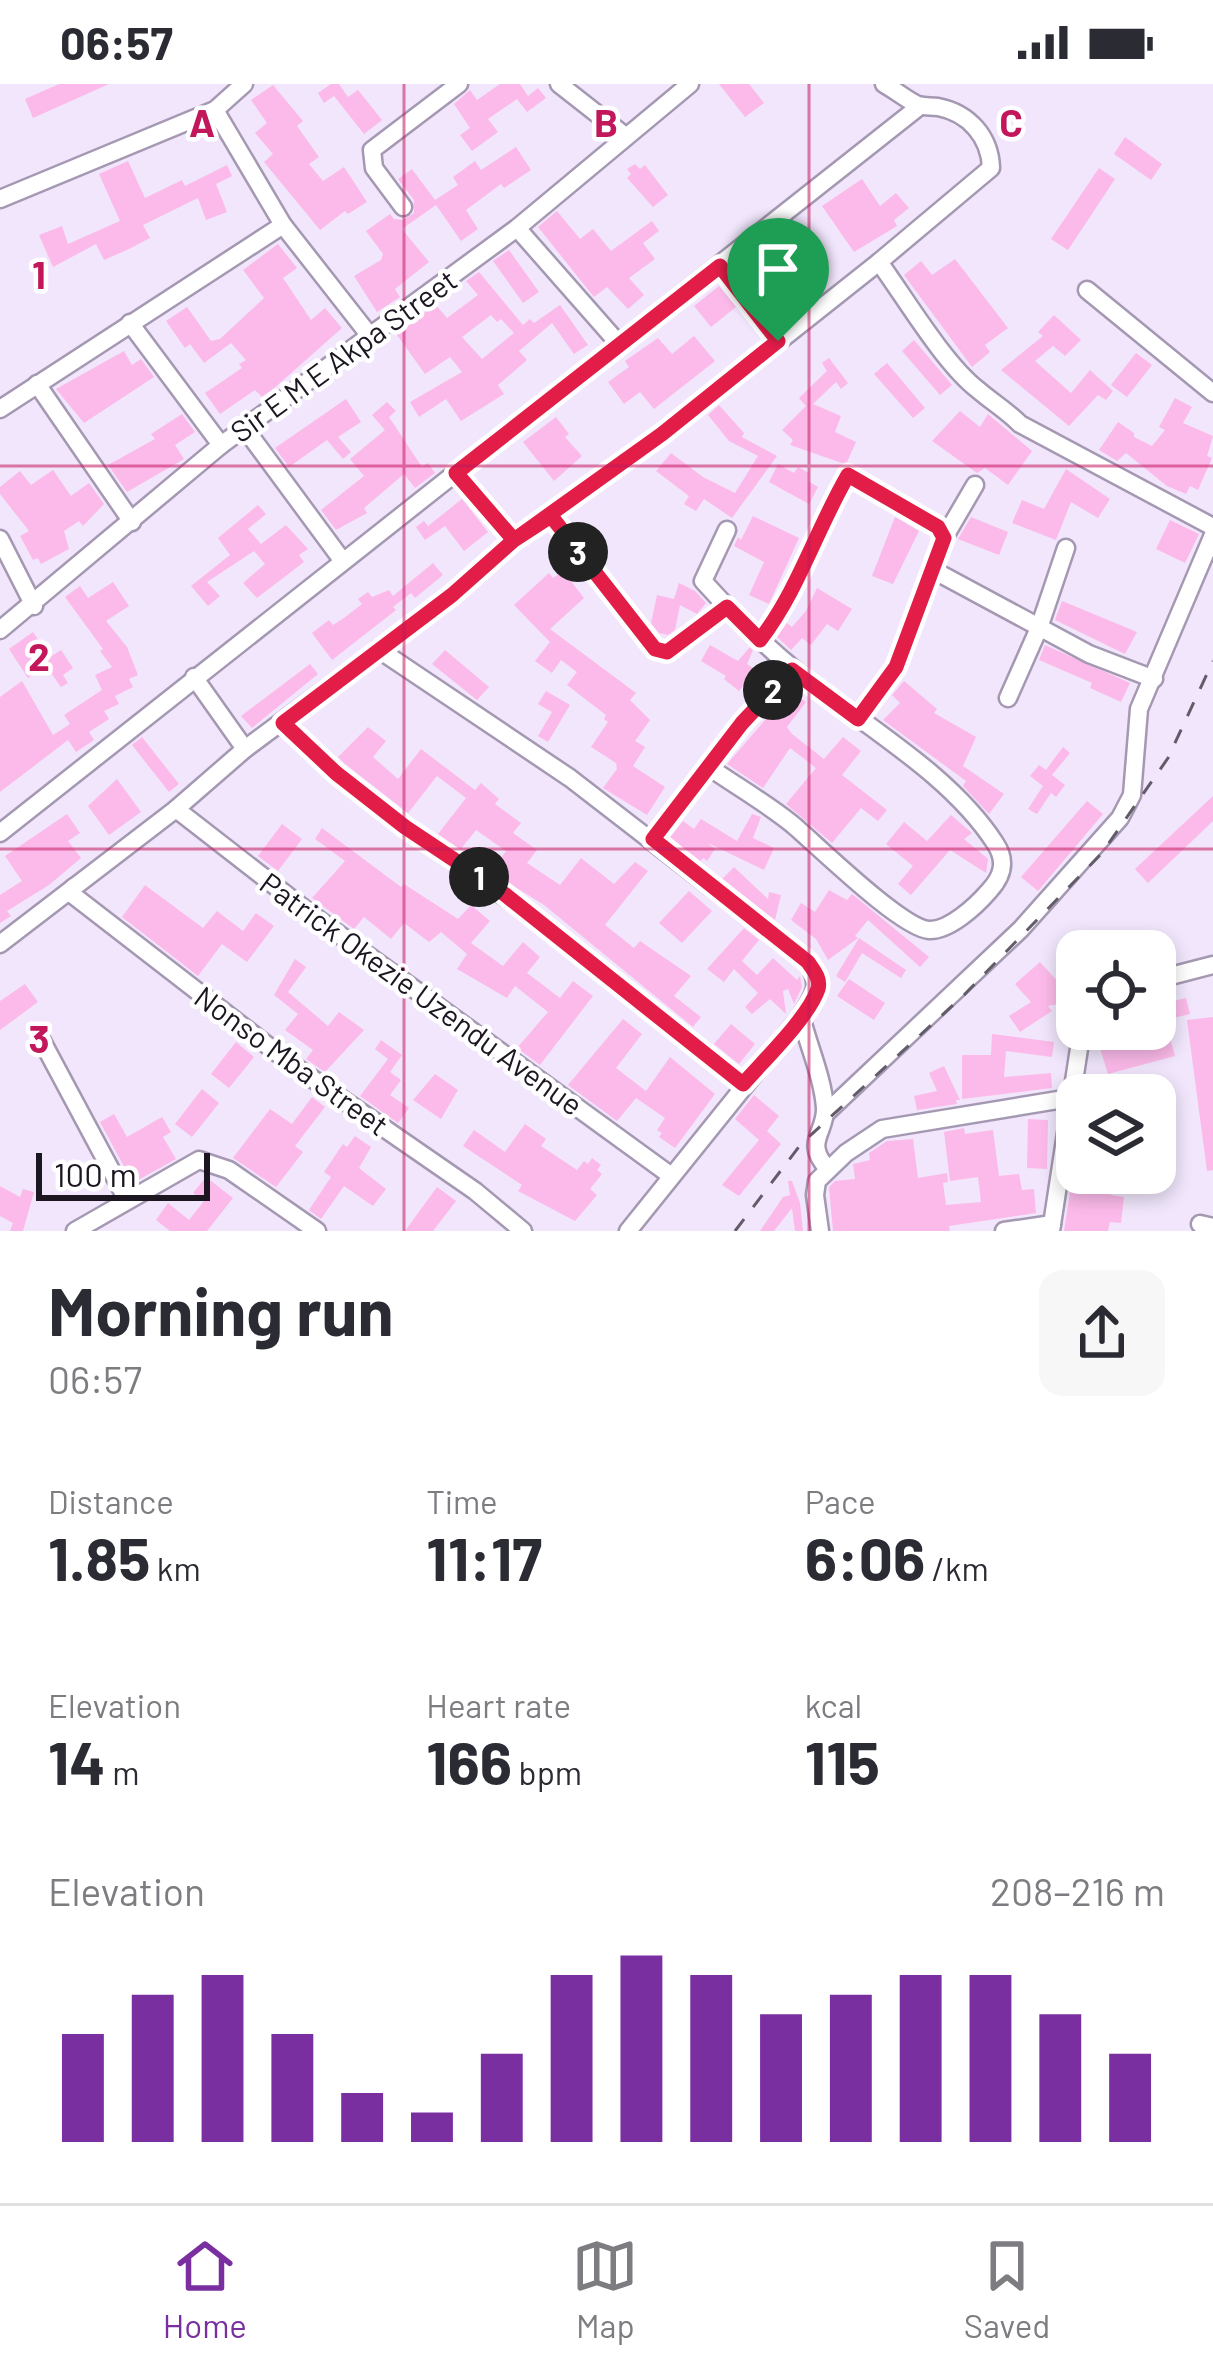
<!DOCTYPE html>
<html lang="en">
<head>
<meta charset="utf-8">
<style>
  :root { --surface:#fff; --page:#f7f7f7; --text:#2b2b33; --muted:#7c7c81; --line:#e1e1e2; --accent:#7a2fa1 }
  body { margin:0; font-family:Barlow,sans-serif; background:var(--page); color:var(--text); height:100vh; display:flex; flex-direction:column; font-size:45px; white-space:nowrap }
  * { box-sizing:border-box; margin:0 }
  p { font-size:39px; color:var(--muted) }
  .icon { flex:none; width:66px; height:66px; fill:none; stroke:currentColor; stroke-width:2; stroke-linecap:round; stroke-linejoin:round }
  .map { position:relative; height:1147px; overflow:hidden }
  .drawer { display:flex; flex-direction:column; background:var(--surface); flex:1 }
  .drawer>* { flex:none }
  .fabs { position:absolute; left:1056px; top:846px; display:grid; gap:24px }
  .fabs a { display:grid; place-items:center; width:120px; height:120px; border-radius:24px; background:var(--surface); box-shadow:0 6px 18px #0003; font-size:60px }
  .scale { position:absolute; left:36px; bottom:30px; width:174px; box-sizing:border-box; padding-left:12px; border:6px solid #1b1620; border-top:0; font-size:33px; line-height:42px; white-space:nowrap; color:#1b1620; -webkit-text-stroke:9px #fff; paint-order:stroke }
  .pin { position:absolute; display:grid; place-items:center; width:102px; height:102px; color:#fff; margin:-123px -51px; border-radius:50% 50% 50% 0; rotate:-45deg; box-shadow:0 0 12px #0007 }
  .pin .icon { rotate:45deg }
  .km { position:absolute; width:60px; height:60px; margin:-30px; border-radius:50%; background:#222; color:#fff; font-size:33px; line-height:60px; text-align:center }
  .round { display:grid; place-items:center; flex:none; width:126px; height:126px; border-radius:24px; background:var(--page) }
  .headline { display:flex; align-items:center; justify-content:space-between; height:204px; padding:0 48px }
  h1 { font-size:66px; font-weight:700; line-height:90px }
  .stats { display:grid; grid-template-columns:repeat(3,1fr); gap:18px; height:204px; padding:12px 48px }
  .stats div { display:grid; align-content:center }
  .stats b { font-size:60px; font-weight:700 }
  .stats small { font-size:33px; font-weight:400 }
  .stats p { font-size:33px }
  .chart { height:336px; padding:24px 48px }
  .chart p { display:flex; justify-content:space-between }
  .chart svg { width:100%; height:216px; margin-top:12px; stroke:var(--accent); stroke-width:6 }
  .status { display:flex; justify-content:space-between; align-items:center; height:84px; padding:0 60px; background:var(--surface); direction:ltr }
  .status svg { height:33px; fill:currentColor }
  .tab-bar { display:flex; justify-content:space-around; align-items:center; height:168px; border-top:3px solid var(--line); background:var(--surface); font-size:33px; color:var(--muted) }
  .tab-bar a { display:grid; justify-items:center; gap:6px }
  .tab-bar .selected { color:var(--accent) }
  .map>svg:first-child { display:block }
  .building { fill:#fcbaea; fill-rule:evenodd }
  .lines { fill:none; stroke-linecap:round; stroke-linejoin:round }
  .minor-casing { stroke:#a598b2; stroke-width:21 }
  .minor { stroke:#fff; stroke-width:16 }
  .rail { stroke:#625b69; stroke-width:3; stroke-dasharray:15 15; stroke-linecap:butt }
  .route-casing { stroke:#fff; stroke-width:24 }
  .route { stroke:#e11d48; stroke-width:15 }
  .grid { fill:none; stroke:#c2185b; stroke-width:3; stroke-opacity:0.55 }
  .labels { text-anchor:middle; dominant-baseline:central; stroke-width:9; stroke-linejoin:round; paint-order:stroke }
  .street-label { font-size:30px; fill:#1b1620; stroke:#fff }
  .grid-label { font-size:39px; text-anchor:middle; font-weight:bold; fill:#c2185b; stroke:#fff; stroke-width:9; stroke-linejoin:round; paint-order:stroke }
</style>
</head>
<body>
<div class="status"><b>06:57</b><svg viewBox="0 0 49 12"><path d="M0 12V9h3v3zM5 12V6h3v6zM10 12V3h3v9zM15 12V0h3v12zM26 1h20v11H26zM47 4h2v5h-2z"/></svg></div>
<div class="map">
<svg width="1213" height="1147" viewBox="0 0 1213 1147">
  <rect width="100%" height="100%" fill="#f1e6fc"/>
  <g class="building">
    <path d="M59,0H109L33,34L25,15Z"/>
    <path d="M331,0H339L348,13L358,6L382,36L364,50L334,12L324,19L318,9Z"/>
    <path d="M500,0H520L528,12L538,4L546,14L527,28L517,15L488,35L498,48L472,67L460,51L470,44L454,20L470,6L477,16Z"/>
    <path d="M719,0H749L764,19L745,33Z"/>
    <path d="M273,1L303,37L297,42L319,73L309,80L323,97L344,83L367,118L348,130L345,127L320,146L264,78L273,70L255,49L267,39L251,16Z"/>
    <path d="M1125,53L1162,80L1151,96L1114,70Z"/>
    <path d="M516,63L531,86L504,104L501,100L466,126L478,145L461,157L436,121L402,145L429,178L395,205L400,213L377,228L354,192L381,176L383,170L366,147L390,130L394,135L403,136L414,129V116L398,95L412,85L435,116L458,101L453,93L475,77L481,86Z"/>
    <path d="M128,77L145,114L182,96L185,102L227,81L232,92L216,100L227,128L206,136L198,114L143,141L150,154L127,166L104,176L96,160L53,183L39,151L62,142L68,160L120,137L99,90Z"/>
    <path d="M635,80L640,85L645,81L668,111L653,123L627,94L631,90L627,85Z"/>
    <path d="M1099,84L1115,95L1068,166L1051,155Z"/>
    <path d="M862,95L880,122L896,109L909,124L894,136L897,142L854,168L822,122Z"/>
    <path d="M557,127L580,155L593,145L611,167L652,137L659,147L643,159L655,175L629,194L644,211L628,225L607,203L594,213L538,143Z"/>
    <path d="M804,158L816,173L796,190L809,207L791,222L783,212L787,208L764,179L760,182L753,174L771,159L784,175Z"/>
    <path d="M278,160L297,184L283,194L311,236L325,224L342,244L263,314L255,306L220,330L205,309L242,284L239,280L246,276L231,259L204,279L190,260L185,264L166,237L187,223L211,257L220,255L264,214L243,186Z"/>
    <path d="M509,166L539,208L523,219L493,177Z"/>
    <path d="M955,175L1008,244L985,261L990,268L972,283L904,191L921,177L932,191Z"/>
    <path d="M479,188L523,241L530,235L534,239L560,221L588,261L574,270L552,239L519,267L527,276L498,301L504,310L461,337L446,315L419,333L410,318L462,288L450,273L425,290L397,251L435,220L447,234L478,211L466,197ZM491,231L497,238L501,235L514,249L482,275L462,253Z"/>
    <path d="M719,202L736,223L711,243L694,222Z"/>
    <path d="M1054,231L1081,256L1065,272L1053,262L1035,277L1071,309L1090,286L1113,307L1106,316L1098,311L1069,342L1001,286L1043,252L1038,248Z"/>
    <path d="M694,252L715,277L654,325L640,308L624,320L608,298L629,283L625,277L658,254L672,270Z"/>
    <path d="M914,256L952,301L940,311L902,267Z"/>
    <path d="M124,267L132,281L141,275L154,293L84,339L56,305Z"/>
    <path d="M1136,269L1152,281L1127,313L1111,301Z"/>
    <path d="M829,274L848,299L841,305L836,298L813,320L841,332L835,348L856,358L847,378L842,379L790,361L793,356L782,346L806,322L799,314L827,287L822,279Z"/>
    <path d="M887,279L925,324L913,334L874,290Z"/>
    <path d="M1175,314L1192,323L1183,339L1213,352L1207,372L1212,374L1198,406L1190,402L1186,410L1167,402L1126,369L1117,377L1099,366L1118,338L1134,349V353L1152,362L1165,346L1159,343Z"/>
    <path d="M346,315L361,338L338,353L351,368L343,375L327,356L289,383L275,364Z"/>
    <path d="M387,318L396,327L389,333L422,383L428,379L435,389L415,404L404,390L364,424L367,429L336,446L321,426L364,392L350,375L385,346L372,331Z"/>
    <path d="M719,321L744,349L742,353L777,372L732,434L704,415L696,427L684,420L689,412L656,387L671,369L703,393L735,409L758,372L729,357L708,331Z"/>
    <path d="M960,327L980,343L988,330L1032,367L1008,401L985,384L977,389L932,357Z"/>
    <path d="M182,330L195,348L175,361L184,375L127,408L108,381L155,355L151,350Z"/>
    <path d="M556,333L569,350L565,353L582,372L554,397L523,358Z"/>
    <path d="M778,380L794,389L798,383L809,389L808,397L818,403L809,420L769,398Z"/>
    <path d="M1066,385L1110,415L1098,434L1071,418L1056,456L1012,439L1022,416L1044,425Z"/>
    <path d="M53,386L71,412L89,399L104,420L83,442L79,437L64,447L69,465L41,480L38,474L33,476L20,452L29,447L0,410V403L20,387L31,401Z"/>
    <path d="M462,415L488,448L464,467L445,442L425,456L416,443L424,437L428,442Z"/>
    <path d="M258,421L266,430L248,445L261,460L286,441L308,465L299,471L304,478L257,514L243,499L265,480L254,467L207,498L220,512L208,522L191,502L230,471L218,454Z"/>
    <path d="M753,432L799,454L769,520L749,511L764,478L734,462L738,453L741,456Z"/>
    <path d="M895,433L919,447L893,500L872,492Z"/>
    <path d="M971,433L1008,448L999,471L958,455Z"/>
    <path d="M1170,436L1199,450L1185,479L1156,465Z"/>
    <path d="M433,479L443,491L415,514L411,509L393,523L396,526L332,576L312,549L329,536L333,541L344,534L362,520L358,515L368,508L372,513L389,506L393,512Z"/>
    <path d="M563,487L584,514L550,545L636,609L630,616L650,636L635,657L645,663L633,682L665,703L647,731L603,704L617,685L616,679L591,663L608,638L604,635L606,631L567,601L577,588L561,576L552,589L535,577L550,558L514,521L549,489L553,494Z"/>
    <path d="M113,498L129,522L106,537L127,563L138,591L129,595L133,603L115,612L119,620L104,627L109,635L89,648L94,656L76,668L68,656L0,708V613L22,597L53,651L70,640L64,631L102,606L95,591L112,583L100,567L103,565L65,513L80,502L88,514Z"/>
    <path d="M679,499L695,507L706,519L697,530L680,521L675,546L668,551L659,549L651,539L657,511L674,515Z"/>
    <path d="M817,504L852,525L838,547L827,540L811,561L802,554L791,566L777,553L787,539L792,543L806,527Z"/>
    <path d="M1062,517L1137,548L1125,570L1055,536Z"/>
    <path d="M33,548L50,573L61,566L73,584L63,591L68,599L61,603L46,582L28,594L9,565Z"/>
    <path d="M710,561L738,577L750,563L753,566L747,580L756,586L739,607L724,595L726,592L701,577Z"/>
    <path d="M1045,561L1130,599L1121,618L1090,604L1092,599L1039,576Z"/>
    <path d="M445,566L489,603L477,616L432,580Z"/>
    <path d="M310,580L318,590L252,644L241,632Z"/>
    <path d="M904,597L937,625L934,629L976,653L963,682L1004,710L989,730L963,702L966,697L883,636L900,619L892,611Z"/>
    <path d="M791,606L806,618L787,643L792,650L824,675L843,653L861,667L842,691L887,726L878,737L861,724L832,759L786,720L816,684L790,664L763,704L727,680Z"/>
    <path d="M546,607L570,621L548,658L538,652L552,628L538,620Z"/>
    <path d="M368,643L386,657L373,673L398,695L421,665L475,706L481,699L499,715L495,720L521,739L513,749L537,766L527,779L560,801L581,774L614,800L635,778L648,787L605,841L634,864L640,857L691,892L674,912L701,933L693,943L544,821L491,788L506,767L476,746L460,766L438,750L466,714L437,692L408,729L345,680L338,673Z"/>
    <path d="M142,653L179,700L169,708L132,661Z"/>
    <path d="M1063,663L1070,669L1052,691L1065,701L1056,713L1051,709L1037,730L1028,725L1043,702L1030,692L1039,681L1046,686Z"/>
    <path d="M117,695L141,728L109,751L88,722Z"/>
    <path d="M1213,712V737L1148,799L1135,785Z"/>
    <path d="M1087,717L1103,730L1038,807L1021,793Z"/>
    <path d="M67,730L80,749L68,757L81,774L49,801L7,827L11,832L0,839V811L22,797L5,772Z"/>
    <path d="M752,730L761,733L753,754L774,764L764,786L708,759L715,765L707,777L703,774L700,778L669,755L683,737L694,745L701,735L737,757Z"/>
    <path d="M951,731L972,749L964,755L988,775L986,789L950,766L911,811L898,800L913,782L886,760L904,738L927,757Z"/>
    <path d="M282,740L302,755L278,787L258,772Z"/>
    <path d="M322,744L401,803L404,800L458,835L471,821L490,837L471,859L503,882L523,858L540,873L527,889L560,914L573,897L593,912L540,981L517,964L548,928L515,902L507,914L457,885L467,870L441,848L429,858L404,839L391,855L364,833L354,845L312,814L345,777L315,755Z"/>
    <path d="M734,783L768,815L769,808L781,811L775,836L722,795Z"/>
    <path d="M145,801L203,844L217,827L243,847L256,829L274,842L247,878L222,860L198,892L122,833Z"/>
    <path d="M829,806L847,816L852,810L929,873L920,883L868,836L855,852L858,854L828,876L816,855L791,836L801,819L815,828Z"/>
    <path d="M689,807L712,827L682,859L659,839Z"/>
    <path d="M744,844L759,856L742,877L757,891L773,874L797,896L800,892L802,903L794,920L788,905L783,907L786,930L770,915L752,930L745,923L758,909L734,885L724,898L707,885Z"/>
    <path d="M859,854L906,886L901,894L862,869L845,898L836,892Z"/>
    <path d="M295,875L306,883L288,908L328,942L339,928L364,946L325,988L306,975L313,966L285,946L298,930L274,911Z"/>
    <path d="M1040,878L1060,900L1067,898L1072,917L1048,922L1052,927L1020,948L1009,932L1031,918L1015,900Z"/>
    <path d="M849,895L885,919L874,936L837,912Z"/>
    <path d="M25,900L38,918L0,946V917Z"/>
    <path d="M1186,914L1190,930L1165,936L1175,972L1108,990L1100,964L1124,957L1121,945H1155V921Z"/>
    <path d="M1213,933V1086L1207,1087L1187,936Z"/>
    <path d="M623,935L642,950L616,984L646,1007L670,973L715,1010L675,1064L659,1053L662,1049L657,1046L665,1034L636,1014L617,1037L568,1001Z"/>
    <path d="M731,940L755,960L739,980L714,960Z"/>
    <path d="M992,950L1054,958L1052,973L1006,967L1004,993L1051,989L1052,1004L962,1015V971H991Z"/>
    <path d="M381,956L402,971L390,988L401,996L390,1011L409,1024L398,1039L360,1012L388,975L375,965Z"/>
    <path d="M236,958L254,973L229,1004L211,990Z"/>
    <path d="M944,982L960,1016H956L957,1020L917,1026L914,1012L937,1007L929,989Z"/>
    <path d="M435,990L458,1006L441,1035L413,1016Z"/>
    <path d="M202,1005L219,1019L192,1053L175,1040Z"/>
    <path d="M754,1011L779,1032L767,1047L781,1060L739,1112L722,1101L759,1056L735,1035Z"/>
    <path d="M312,1013L325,1023L295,1062L303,1068L276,1103L233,1074L270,1025L292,1040Z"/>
    <path d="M114,1030L127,1053L162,1033L171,1048L163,1053L176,1075L133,1099L100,1038Z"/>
    <path d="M1028,1035L1048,1036L1047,1085L1027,1084Z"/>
    <path d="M525,1040L546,1055L541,1062L577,1086L584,1077L588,1080L592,1074L601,1081L597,1086L602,1090L590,1105L597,1111L575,1137L518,1107L522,1101L463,1062L474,1046L505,1068Z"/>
    <path d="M964,1044L965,1050L993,1046L999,1092L1019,1090L1022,1106L1034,1105L1036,1129L949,1142L950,1147H833L829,1103L835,1097L855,1095L853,1080L870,1076L869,1069L887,1057L913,1055L918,1094L947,1089L948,1098L943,1099L946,1121L981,1118L978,1093L950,1097L944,1048Z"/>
    <path d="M355,1052L371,1063L359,1084L386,1105L373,1122L344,1102L321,1135L309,1126L331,1093L324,1088L343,1060L347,1063Z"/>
    <path d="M1073,1089H1110L1111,1111L1124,1113L1121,1139L1110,1138L1108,1147H1064Z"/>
    <path d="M206,1093L233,1114L207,1147H170L156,1136L168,1119L189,1136L204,1117L193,1109Z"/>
    <path d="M788,1097H792L800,1119L803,1147H795L792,1124L774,1147H760L783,1113L790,1111Z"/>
    <path d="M0,1102L20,1113L23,1105L34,1108L23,1147H10L13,1139L0,1132Z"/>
    <path d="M437,1103L456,1117L433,1147H405Z"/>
  </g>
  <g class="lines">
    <g class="minor-casing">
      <g id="minor">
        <path d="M559,0L624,51"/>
        <path d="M215,26L283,141L370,252"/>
        <path d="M0,115L215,26L244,0"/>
        <path d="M403,123L374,84L372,66L459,0"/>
        <path d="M517,144L619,260"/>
        <path d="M879,178C906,215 943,278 977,305C992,318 1006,326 1020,340L1213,443"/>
        <path d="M720,182L778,257"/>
        <path d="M1087,206L1213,309"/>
        <path d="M130,239L221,361"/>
        <path d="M37,300L132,438"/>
        <path d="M0,325L283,141"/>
        <path d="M246,346L342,476"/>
        <path d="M456,389L515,456"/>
        <path d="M551,432L655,565L667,568L727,523L760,555C799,505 816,446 847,391L938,443L944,454"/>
        <path d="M727,446L703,497L727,523"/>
        <path d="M0,455L34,522"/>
        <path d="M933,486L1089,570L1154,595"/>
        <path d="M0,546L221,361L517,144L690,0"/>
        <path d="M378,565L570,694L808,878C821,902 815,910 801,932L628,1147"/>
        <path d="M194,593L245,665"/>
        <path d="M1008,614L1039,544L1066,464"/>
        <path d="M858,635L896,583L944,454L975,401"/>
        <path d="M283,639L336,689L405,743L535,834L744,1000"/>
        <path d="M709,683C736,702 766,719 792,740C817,761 901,844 929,846C949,847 976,822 989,807C1003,792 1007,777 995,759C942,677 831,625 760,555"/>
        <path d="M176,725L311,830L670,1091"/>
        <path d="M0,749L920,22"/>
        <path d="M653,755L742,639L792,586"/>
        <path d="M74,803L69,808L294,982L475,1107L523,1147"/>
        <path d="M0,860L176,725L245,665L452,511L515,456L662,350L879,178L991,84C990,53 969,29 938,23C930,22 926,23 918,21C907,16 895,6 884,0"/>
        <path d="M1155,896L1213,881"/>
        <path d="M801,932C808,961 823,994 825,1024C826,1049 803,1058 828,1085"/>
        <path d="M42,957L127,1116"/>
        <path d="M826,1029L1021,845L1120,734L1132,711L1139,625L1213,451"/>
        <path d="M1200,1140L1213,1143"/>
        <path d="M75,1147L199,1076L229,1086L317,1147"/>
        <path d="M820,1147L815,1111L817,1097L846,1069L882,1045L1070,1014"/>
        <path d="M1004,1147L1052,1140"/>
        <path d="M1051,1147L1082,945"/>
      </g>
    </g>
    <use href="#minor" class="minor"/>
    <path class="rail" d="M735,1147L801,1060L964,911L1102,769L1168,674L1213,577"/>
  </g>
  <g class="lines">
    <g class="route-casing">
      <path id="route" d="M778,257L662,350L514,456L452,511L283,639L336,689L405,743L498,805L743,1000C764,976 808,934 818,905C821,894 813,886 808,878L653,755L742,639L792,586L858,635L896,583L944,454L938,443L848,391C816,446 799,505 760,556L727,523L667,568L655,565L551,432L514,456L456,389L720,182L778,257"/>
    </g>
    <use href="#route" class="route"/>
  </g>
  <path class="grid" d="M404,0V1147M809,0V1147M0,382H1213M0,765H1213"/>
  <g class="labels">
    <g class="street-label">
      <text transform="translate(343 271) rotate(-36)">Sir E M E Akpa Street</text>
      <text transform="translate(422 909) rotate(36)">Patrick Okezie Uzendu Avenue</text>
      <text transform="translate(292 976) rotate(36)">Nonso Mba Street</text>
    </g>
  </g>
  <g class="grid-label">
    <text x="202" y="53">A</text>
    <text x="606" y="53">B</text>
    <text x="1011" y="53">C</text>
    <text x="39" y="205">1</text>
    <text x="39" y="587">2</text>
    <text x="39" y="969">3</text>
  </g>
</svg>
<div class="fabs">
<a><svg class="icon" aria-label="locate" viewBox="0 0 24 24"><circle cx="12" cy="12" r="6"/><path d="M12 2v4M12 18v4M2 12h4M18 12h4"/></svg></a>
<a><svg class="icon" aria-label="layers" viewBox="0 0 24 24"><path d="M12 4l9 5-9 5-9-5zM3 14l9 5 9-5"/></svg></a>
</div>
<div class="scale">100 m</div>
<div class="pin" style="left:778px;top:257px;background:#1e9e55"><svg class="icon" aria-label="arrive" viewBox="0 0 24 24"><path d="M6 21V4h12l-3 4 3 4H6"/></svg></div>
<b class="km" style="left:479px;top:793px">1</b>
<b class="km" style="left:773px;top:606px">2</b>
<b class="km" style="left:578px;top:468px">3</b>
</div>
<section class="drawer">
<div class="headline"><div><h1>Morning run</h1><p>06:57</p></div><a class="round"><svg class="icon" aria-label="share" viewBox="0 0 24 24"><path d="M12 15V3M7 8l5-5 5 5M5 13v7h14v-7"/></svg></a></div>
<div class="stats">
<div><p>Distance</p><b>1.85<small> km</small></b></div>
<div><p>Time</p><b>11:17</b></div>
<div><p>Pace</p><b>6:06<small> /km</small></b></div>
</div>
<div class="stats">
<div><p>Elevation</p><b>14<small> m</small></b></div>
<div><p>Heart rate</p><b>166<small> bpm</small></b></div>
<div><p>kcal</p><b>115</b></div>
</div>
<div class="chart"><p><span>Elevation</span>208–216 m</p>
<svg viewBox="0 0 160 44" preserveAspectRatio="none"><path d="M5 44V22M15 44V14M25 44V10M35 44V22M45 44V34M55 44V38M65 44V26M75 44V10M85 44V6M95 44V10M105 44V18M115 44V14M125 44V10M135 44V10M145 44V18M155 44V26"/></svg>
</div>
</section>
<nav class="tab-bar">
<a class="selected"><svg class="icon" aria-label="home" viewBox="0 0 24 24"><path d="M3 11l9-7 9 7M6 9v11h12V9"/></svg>Home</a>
<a><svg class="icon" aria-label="map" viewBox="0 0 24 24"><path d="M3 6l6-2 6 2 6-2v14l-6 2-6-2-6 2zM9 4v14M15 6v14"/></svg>Map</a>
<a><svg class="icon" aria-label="saved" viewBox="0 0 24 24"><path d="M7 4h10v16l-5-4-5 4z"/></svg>Saved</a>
</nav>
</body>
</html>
